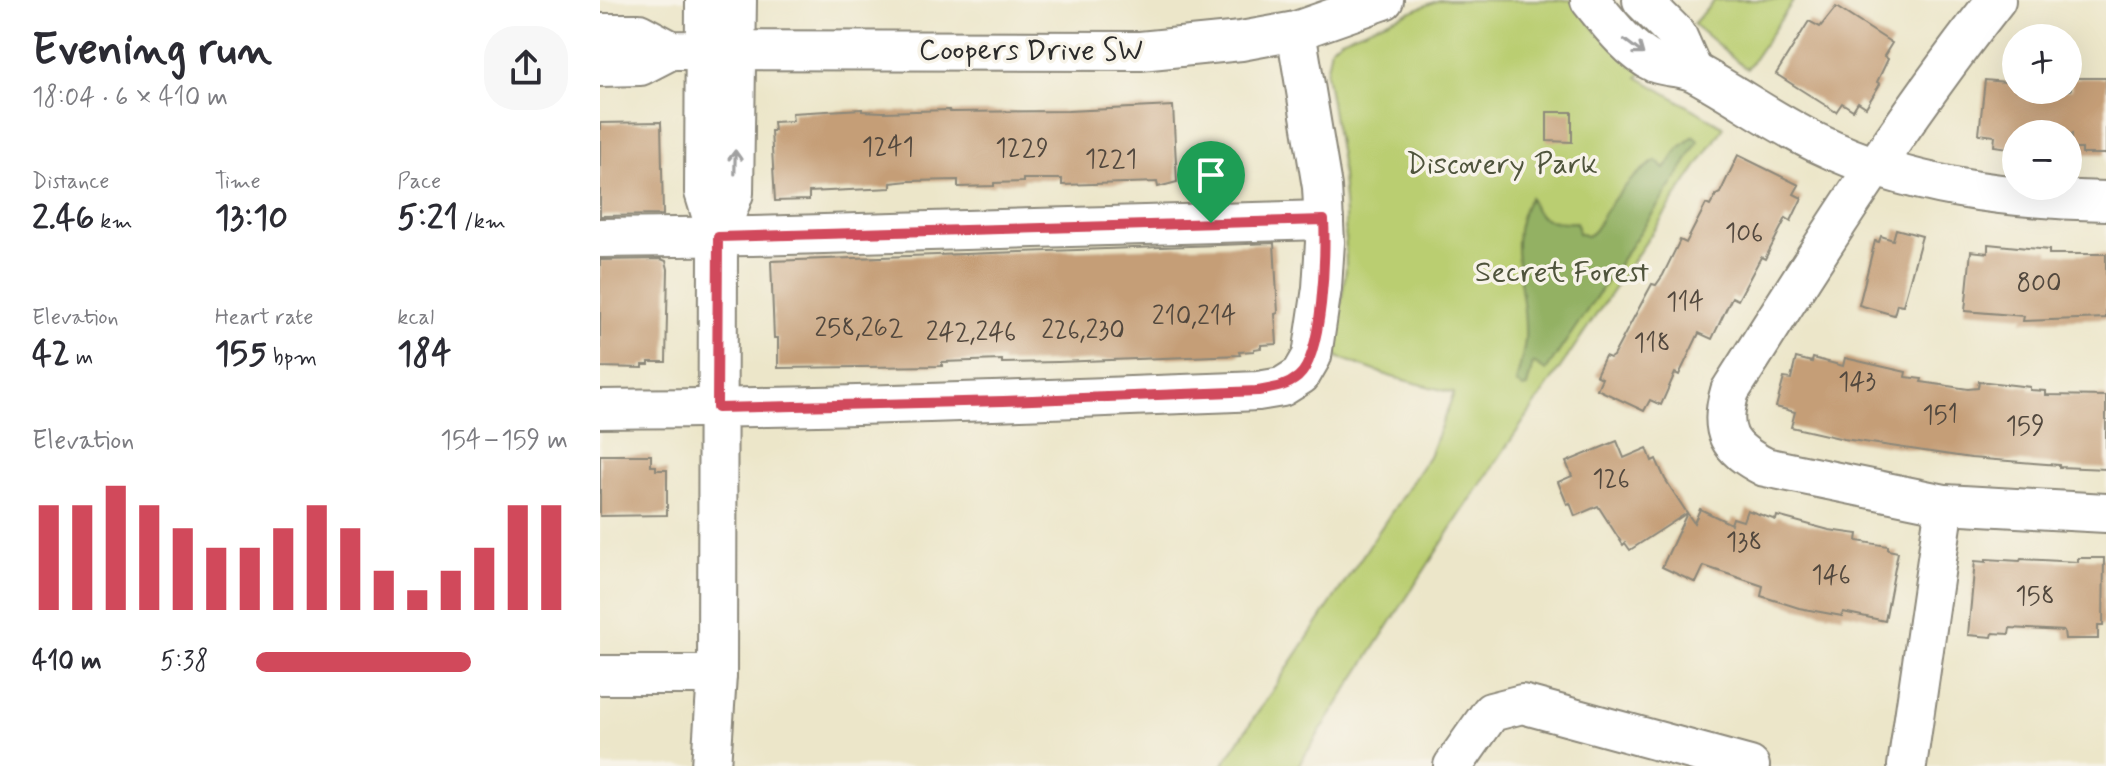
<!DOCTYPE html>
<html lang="en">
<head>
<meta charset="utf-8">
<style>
  :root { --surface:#fff; --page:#f7f7f7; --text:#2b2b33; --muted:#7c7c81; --accent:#d1495b }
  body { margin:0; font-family:Mynerve,sans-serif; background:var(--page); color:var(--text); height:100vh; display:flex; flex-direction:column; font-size:30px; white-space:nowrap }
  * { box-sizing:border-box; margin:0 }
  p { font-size:26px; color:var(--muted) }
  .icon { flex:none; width:44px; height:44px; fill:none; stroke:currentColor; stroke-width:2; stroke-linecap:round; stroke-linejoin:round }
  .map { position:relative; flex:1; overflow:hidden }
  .panel { display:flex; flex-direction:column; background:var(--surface); width:600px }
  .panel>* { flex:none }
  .fabs { position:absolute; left:1402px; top:24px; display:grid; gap:16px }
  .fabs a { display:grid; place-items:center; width:80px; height:80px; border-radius:50%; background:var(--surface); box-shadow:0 8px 32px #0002; font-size:40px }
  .pin { position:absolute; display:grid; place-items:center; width:68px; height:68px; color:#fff; margin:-82px -34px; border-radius:50% 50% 50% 0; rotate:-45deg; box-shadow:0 0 8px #0007 }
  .pin .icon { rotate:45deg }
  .round { display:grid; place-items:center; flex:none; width:84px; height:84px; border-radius:32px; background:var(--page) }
  .summary { display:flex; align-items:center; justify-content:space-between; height:136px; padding:0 32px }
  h1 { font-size:44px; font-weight:800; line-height:60px }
  .stats { display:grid; grid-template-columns:repeat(3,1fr); gap:12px; height:136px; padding:8px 32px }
  .stats div { display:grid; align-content:center }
  .stats b { font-size:34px; font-weight:800 }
  .stats small { font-size:22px; font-weight:400 }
  .stats p { font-size:22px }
  .chart { height:224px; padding:16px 32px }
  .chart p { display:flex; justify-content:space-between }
  .chart svg { width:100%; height:144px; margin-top:8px; stroke:var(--accent); stroke-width:6 }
  ul { padding:0 32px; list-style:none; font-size:26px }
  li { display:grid; grid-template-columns:128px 96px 1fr; align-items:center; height:60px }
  li i { height:20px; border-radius:10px; background:var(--accent) }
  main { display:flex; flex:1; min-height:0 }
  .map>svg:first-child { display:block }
  .green { fill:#bace71; stroke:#727c4e; stroke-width:2 }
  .forest { fill:#93b163; stroke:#5f6e47; stroke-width:2 }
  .building { fill:#c59e77 }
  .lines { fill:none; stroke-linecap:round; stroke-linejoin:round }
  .minor-casing { stroke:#8c887a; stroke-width:42 }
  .minor { stroke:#fff; stroke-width:38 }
  .oneway { stroke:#a0a0a0 }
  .route-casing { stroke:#fff; stroke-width:16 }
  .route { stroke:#d1495b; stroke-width:10 }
  .labels { text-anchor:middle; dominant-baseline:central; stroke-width:7; stroke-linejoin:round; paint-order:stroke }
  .number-label { font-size:26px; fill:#52483e }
  .street-label { font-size:30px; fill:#2b2b2b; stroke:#f7f3e8 }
  .park-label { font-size:30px; fill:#4f543c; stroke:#f7f3e8 }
</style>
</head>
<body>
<main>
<section class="panel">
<div class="summary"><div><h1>Evening run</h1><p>18:04 · 6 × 410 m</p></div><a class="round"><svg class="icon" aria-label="share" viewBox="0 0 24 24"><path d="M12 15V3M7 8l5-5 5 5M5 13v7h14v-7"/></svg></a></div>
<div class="stats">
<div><p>Distance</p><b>2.46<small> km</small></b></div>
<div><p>Time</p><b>13:10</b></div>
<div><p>Pace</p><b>5:21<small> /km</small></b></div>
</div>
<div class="stats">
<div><p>Elevation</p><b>42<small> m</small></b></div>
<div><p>Heart rate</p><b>155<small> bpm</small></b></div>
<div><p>kcal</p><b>184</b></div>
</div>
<div class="chart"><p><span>Elevation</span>154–159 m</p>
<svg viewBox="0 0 160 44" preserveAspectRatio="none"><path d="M5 44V12M15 44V12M25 44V6M35 44V12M45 44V19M55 44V25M65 44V25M75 44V19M85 44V12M95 44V19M105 44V32M115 44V38M125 44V32M135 44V25M145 44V12M155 44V12"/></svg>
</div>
<ul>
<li><b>410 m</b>5:38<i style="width:69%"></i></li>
</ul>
</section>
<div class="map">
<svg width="1506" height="766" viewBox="0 0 1506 766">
  <rect width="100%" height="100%" fill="#f7f3e8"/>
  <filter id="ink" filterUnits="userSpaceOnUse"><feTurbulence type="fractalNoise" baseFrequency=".0125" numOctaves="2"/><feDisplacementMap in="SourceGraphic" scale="16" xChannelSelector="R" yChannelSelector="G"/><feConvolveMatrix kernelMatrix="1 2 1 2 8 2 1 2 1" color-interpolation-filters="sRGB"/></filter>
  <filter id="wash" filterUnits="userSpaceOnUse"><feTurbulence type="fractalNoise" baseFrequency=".006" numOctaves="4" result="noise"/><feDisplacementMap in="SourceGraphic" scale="32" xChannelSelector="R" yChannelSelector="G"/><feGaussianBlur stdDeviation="1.8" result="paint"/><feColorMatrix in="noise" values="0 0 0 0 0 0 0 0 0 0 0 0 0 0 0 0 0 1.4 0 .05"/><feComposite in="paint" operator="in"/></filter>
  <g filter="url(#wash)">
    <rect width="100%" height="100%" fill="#ece6c9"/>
    <g class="green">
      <path d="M839,0H971L997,31L1043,72L1038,77L1124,127L860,515L698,766H622L829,456L854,393L792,377L737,357L736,342L746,268L745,215L741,162L726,73L731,47L741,39Z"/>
      <path d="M1115,0H1194L1147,69L1093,24Z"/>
    </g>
    <path class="forest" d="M1094,136L1098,141L1080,173L946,371L933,363L927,387L923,388L916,383C919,368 924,353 925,339C928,290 902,242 930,197C932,201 932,206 935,210C944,223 962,223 976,222L978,233L987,236C998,231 998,221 1005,211C1017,194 1037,171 1056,161L1065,169L1079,148Z"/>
    <g id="blocks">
      <g class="building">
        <path d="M1236,7L1292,43L1284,56L1288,59L1277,82L1280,84L1266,107L1258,102L1253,110L1242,103L1236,112L1176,74L1209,21L1220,27Z"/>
        <path d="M1471,78H1506V154H1482V149H1472V134H1416V149L1394,146L1395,136L1379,134L1385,80L1416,83V90H1471Z"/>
        <path d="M573,106L577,182L558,187L557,182L462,185V179H423V182L394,183V186L358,187V180L309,181L291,183V188L209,192V200L175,201L171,131H174L173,122L193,121L192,113L262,109V111L283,112L349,110L350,112L468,111Z"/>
        <path d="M947,112H972V142L947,141Z"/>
        <path d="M61,122L63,215L0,216V123Z"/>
        <path d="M1138,155L1199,185L1194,194L1202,198L1191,221L1186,218L1165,259L1161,257L1138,300L1132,297L1112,339L1099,333L1079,375L1075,373L1061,405L1050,400L1044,411L997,389L1002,378L996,375L1005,356L1010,358L1013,356L1052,284L1056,285L1063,275L1080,240L1086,243L1106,204L1110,206L1116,195L1120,193Z"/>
        <path d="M1296,229L1322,236L1303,305L1297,304L1294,315L1259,305L1275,241L1279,242L1281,236L1293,240Z"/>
        <path d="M674,243L678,313L675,314L677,344L661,345V348L654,349V351L639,352L640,355L458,362L402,363V360L342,362V366L178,368V338H174L171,261Z"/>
        <path d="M1388,244L1449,250V254H1506V318L1423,321L1424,316L1365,311L1371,251L1388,253Z"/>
        <path d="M61,259L66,261L68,269L66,362H49V365H43V368L0,367V260Z"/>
        <path d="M1196,358L1212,362L1213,358L1243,366L1245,358L1306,372L1305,377L1322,379L1321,382L1368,389L1378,388L1379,381L1430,387V390L1446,391V395L1506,396V469L1459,467V465L1371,458L1244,439L1191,427L1195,412L1176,407L1184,378L1191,379Z"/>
        <path d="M1017,441L1024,458L1047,448L1052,461L1056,459L1065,479L1087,513L1030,550L1025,543L1023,545L998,506L975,516L970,503L967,504L958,482L972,476L966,462Z"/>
        <path d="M0,455H51V466H56V470H67V515L0,516Z"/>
        <path d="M1100,509L1131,524L1133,518L1143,521L1147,510L1176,520L1177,516L1229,530L1258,534L1257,541L1288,546V550L1298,552L1285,621L1243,612L1242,616L1199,608L1161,596L1163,586L1104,566L1096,583L1062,567L1087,513L1094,523Z"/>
        <path d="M1478,558H1504L1503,626H1498V639H1465L1464,631L1410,628L1409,634L1393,633L1392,637L1368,635L1375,561L1386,562V559L1420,561L1421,559L1478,562Z"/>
      </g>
    </g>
  </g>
  <g filter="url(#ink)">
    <use href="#blocks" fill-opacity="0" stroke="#8c887a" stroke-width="2"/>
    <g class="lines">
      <g class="minor-casing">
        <g id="minor">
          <path d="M105,0L104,192L118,237L117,675L111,766"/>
          <path d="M990,0C1007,21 1030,52 1055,63C1068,68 1084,66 1096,73C1137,95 1175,123 1217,143C1307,187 1407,199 1506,201"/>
          <path d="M1042,0L1077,35L1093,71"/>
          <path d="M1396,0C1299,123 1214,258 1130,391C1118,432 1128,448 1165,467L1345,504L1506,513"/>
          <path d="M0,33H39L71,50L540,51L641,41L696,31L784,0"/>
          <path d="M0,67L40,66L71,50"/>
          <path d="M118,237L134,193L137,0"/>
          <path d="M0,238L152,236L724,220"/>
          <path d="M0,409C219,408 439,400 658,391L682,387L701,375L712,356L722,288L725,242L722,187L696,31"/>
          <path d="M0,675H117"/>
          <path d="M853,766L891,712L922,704L1150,766"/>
          <path d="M1307,766L1345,504"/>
        </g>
      </g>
      <use href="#minor" class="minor"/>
    </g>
    <defs><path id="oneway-shaft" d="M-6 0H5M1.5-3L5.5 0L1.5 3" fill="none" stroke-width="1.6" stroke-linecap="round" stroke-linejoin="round" transform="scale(2)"/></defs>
    <g class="oneway">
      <use href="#oneway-shaft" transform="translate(1034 47) rotate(37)"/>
      <use href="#oneway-shaft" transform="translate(135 162) rotate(-89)"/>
    </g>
  </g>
  <g class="lines" filter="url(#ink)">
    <g class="route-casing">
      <path id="route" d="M724,220C726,252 723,357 698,377C686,387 673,388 658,391L404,401L117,408L118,237Z"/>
    </g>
    <use href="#route" class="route"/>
  </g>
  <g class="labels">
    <g class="number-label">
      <text x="288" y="148">1241</text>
      <text x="422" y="149">1229</text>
      <text x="511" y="160">1221</text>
      <text x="1144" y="234">106</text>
      <text x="1439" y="284">800</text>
      <text x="1085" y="303">114</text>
      <text x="594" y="317">210,214</text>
      <text x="259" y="329">258,262</text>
      <text x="483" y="331">226,230</text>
      <text x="371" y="333">242,246</text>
      <text x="1052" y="344">118</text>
      <text x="1257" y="383">143</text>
      <text x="1340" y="416">151</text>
      <text x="1425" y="427">159</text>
      <text x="1011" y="480">126</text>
      <text x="1144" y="543">138</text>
      <text x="1231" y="576">146</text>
      <text x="1435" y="597">158</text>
    </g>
    <g class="street-label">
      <text x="431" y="50">Coopers Drive SW</text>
    </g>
    <g class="park-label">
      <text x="902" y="164">Discovery Park</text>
      <text x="962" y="272">Secret Forest</text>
    </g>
  </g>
</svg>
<div class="fabs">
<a>+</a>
<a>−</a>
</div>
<div class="pin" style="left:611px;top:223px;background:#1e9e55"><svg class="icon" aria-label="arrive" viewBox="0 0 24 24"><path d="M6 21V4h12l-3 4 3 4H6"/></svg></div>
</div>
</main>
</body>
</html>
